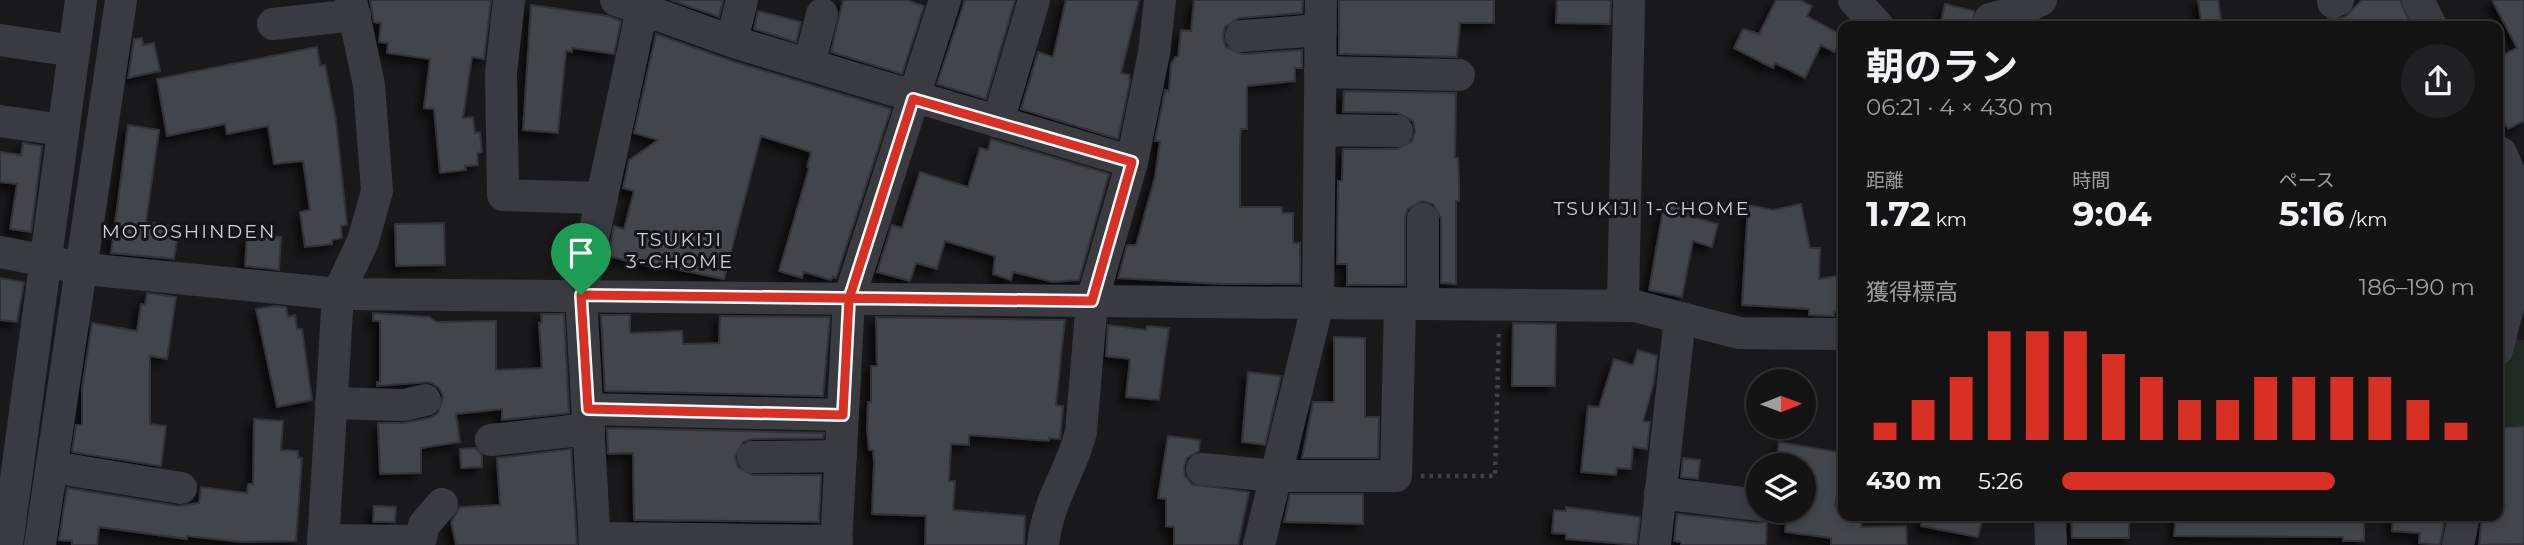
<!DOCTYPE html>
<html lang="ja">
<head>
<meta charset="utf-8">
<style>
  :root { --surface:#131314; --page:#202022; --text:#f1f3f6; --muted:#9d9ea0; --line:#323234; --accent:#d93025 }
  body { margin:0; font-family:Montserrat,"Noto Sans JP",sans-serif; background:var(--page); color:var(--text); height:100vh; display:flex; flex-direction:column; font-size:26px; white-space:nowrap }
  * { box-sizing:border-box; margin:0 }
  p { font-size:23px; color:var(--muted) }
  .icon { flex:none; width:38px; height:38px; fill:none; stroke:currentColor; stroke-width:2; stroke-linecap:round; stroke-linejoin:round }
  .map { position:relative; flex:1; overflow:hidden }
  .panel { position:absolute; left:1838px; top:21px; width:665px; height:500px; display:flex; flex-direction:column; background:var(--surface); border-radius:14px; box-shadow:0 4px 10px #0003,0 0 0 2px var(--line) }
  .panel>* { flex:none }
  .needle { width:46px; rotate:89deg }
  .controls { position:absolute; left:1746px; top:369px; display:grid; gap:14px }
  .controls a { display:grid; place-items:center; width:70px; height:70px; border-radius:50%; background:var(--surface); box-shadow:0 4px 10px #0003,0 0 0 2px var(--line); font-size:35px }
  .pin { position:absolute; display:grid; place-items:center; width:60px; height:60px; color:#fff; margin:-72px -30px; border-radius:50% 50% 50% 0; rotate:-45deg; box-shadow:0 0 7px #0007 }
  .pin .icon { rotate:45deg }
  .round { display:grid; place-items:center; flex:none; width:74px; height:74px; border-radius:37px; background:var(--page) }
  .head { display:flex; align-items:center; justify-content:space-between; height:119px; padding:0 28px }
  h1 { font-size:38px; font-weight:700; line-height:52px }
  .figures { display:grid; grid-template-columns:repeat(3,1fr); gap:10px; height:119px; padding:7px 28px }
  .figures div { display:grid; align-content:center }
  .figures b { font-size:35px; font-weight:700 }
  .figures small { font-size:19px; font-weight:400 }
  .figures p { font-size:19px }
  .chart { height:196px; padding:14px 28px }
  .chart p { display:flex; justify-content:space-between }
  .chart svg { width:100%; height:126px; margin-top:7px; stroke:var(--accent); stroke-width:6 }
  ul { padding:0 28px; list-style:none; font-size:23px }
  li { display:grid; grid-template-columns:112px 84px 1fr; align-items:center; height:52px }
  li i { height:18px; border-radius:9px; background:var(--accent) }
  .map>svg:first-child { display:block }
  .green { fill:#202922 }
  .building { fill:#434448; stroke:#333337; stroke-width:2; filter:url(#shadow) }
  .lines { fill:none; stroke-linecap:round; stroke-linejoin:round }
  .path { stroke:#404247; stroke-width:4.5; stroke-dasharray:3.5 5; stroke-linecap:butt }
  .minor { stroke:#3a3b40; stroke-width:32 }
  .route-casing { stroke:#fff; stroke-width:14 }
  .route { stroke:#d93025; stroke-width:9 }
  .labels { text-anchor:middle; dominant-baseline:central; stroke-width:6; stroke-linejoin:round; paint-order:stroke }
  .neighbourhood-label { font-size:19px; letter-spacing:2px; fill:#cccfd7; stroke:#141416 }
</style>
</head>
<body>
<div class="map">
<svg width="2524" height="545" viewBox="0 0 2524 545">
  <defs>
    <filter id="shadow"><feDropShadow dx="-6" dy="6" stdDeviation="3.5" flood-color="#0009"/></filter>
  </defs>
  <rect width="100%" height="100%" fill="#19191b"/>
  <path class="green" d="M2505,337L2524,340V425L2497,426V389Z"/>
  <g class="building">
    <path d="M370,0H491L484,59L472,57L463,118L473,117L475,133L480,132L482,152L477,153L478,165L465,166L466,170L440,173L434,109L424,108L430,59L387,53L388,43L379,42L381,23L374,22Z"/>
    <path d="M671,0H723L719,17Z"/>
    <path d="M843,0H906L924,6L902,74L831,52Z"/>
    <path d="M965,0H1015L986,99L937,84Z"/>
    <path d="M1066,0H1139L1121,73L1129,75L1130,81L1118,139L1021,109L1038,52L1053,57Z"/>
    <path d="M1194,0H1303L1302,13L1239,18L1225,27L1223,37L1226,47L1242,54L1302,50V68H1295V81L1247,86V129H1241L1240,139V207H1282V213H1293V243H1300V284H1221L1118,278L1127,245H1136L1155,177L1160,141H1155L1165,90L1169,91L1171,64L1175,57H1178L1181,30L1191,31Z"/>
    <path d="M1339,0H1494V23H1460L1457,57L1339,54Z"/>
    <path d="M1557,0H1611L1610,24L1556,23Z"/>
    <path d="M1776,0H1800L1812,6L1807,16L1843,36L1834,52L1821,45L1805,78L1775,63L1773,68L1734,48L1743,29L1759,34Z"/>
    <path d="M2198,0H2218L2222,26H2202Z"/>
    <path d="M2362,0H2400L2411,26H2314L2327,19L2345,17Z"/>
    <path d="M2492,0H2524V121L2508,129L2506,125L2497,129V58L2517,48Z"/>
    <path d="M1945,4L1974,11V26H1940Z"/>
    <path d="M531,5L608,16L621,21L614,54L572,48V52L566,51L558,133L523,130Z"/>
    <path d="M758,11L801,22L796,42L754,29Z"/>
    <path d="M656,34L732,61L891,109L836,278L833,277L831,280L804,272L802,278L779,271L809,168L807,167L811,152L761,136L724,279L661,266L660,269L608,256L614,226L624,229L634,191L623,188L629,160L658,140L634,133Z"/>
    <path d="M142,38L143,45L154,43L160,71L128,78L134,39Z"/>
    <path d="M317,47L320,66L325,65L336,121L347,225L341,226L342,238L332,240V244L305,247L300,212L310,210L303,161L274,164L268,126L227,134L225,124L167,136L157,79Z"/>
    <path d="M1344,91L1456,93L1455,158H1458L1459,181V201H1456V284L1441,283V218L1433,204L1422,201L1408,209L1405,218V285H1347V264H1337L1338,181H1342L1343,149H1397L1412,141L1415,131L1413,121L1398,113L1343,112Z"/>
    <path d="M128,125L159,130L146,222L179,227L174,259L111,253Z"/>
    <path d="M991,139L1109,174L1079,280L1053,282L1013,272L1011,280L993,274L995,256L945,241L937,269L916,263L910,281L877,272L892,225L902,228L920,172L968,187L980,148L988,150Z"/>
    <path d="M23,143L42,146L31,232L10,229L17,184L0,182V152L21,155Z"/>
    <path d="M1687,202L1688,216L1718,224L1712,247L1693,241L1682,297L1649,290L1664,204Z"/>
    <path d="M1801,204L1810,248H1820L1819,279L1843,275V311L1834,312V316L1809,315V309L1742,305L1748,205L1773,210Z"/>
    <path d="M444,223L445,265L396,266L395,224Z"/>
    <path d="M247,235L281,237L279,270L245,266Z"/>
    <path d="M0,278L24,282L17,322L0,320Z"/>
    <path d="M147,293L176,297L167,359L150,356V424L166,426L161,466L72,452L76,425H82V388L92,323L137,331L141,304L145,305Z"/>
    <path d="M274,306L286,307L288,317L295,315L297,329H302L312,400L277,407L256,309Z"/>
    <path d="M373,313L429,317L437,322L496,321V370L542,368L539,323L542,322L541,314H564L569,413L502,420V409L456,414L460,442L421,448V473L380,474L378,423H404L430,418L438,413L443,396L439,388L430,382L377,386V382H380V321H373Z"/>
    <path d="M601,315H630V333L682,331L683,344L719,343L720,316L830,317L823,396L605,391Z"/>
    <path d="M876,317L1065,320L1056,405L1063,406L1060,439L1049,438V441L969,435V445L951,444L949,481H955L953,510L1025,516L1024,545H925L926,516L872,514L874,463L873,450H869L867,429L868,402H871V366H877Z"/>
    <path d="M1513,323L1556,324L1555,386H1512Z"/>
    <path d="M1108,325L1146,330L1147,326L1169,328L1159,400L1126,397L1130,359L1106,356Z"/>
    <path d="M1334,337L1365,338V417H1379L1378,458H1302L1313,402H1334Z"/>
    <path d="M1638,350L1657,356L1654,382L1643,421L1650,422L1647,449L1633,447L1631,469L1617,468L1616,475L1581,472L1588,406L1599,407L1614,359L1633,365Z"/>
    <path d="M1248,372L1281,376L1265,445L1242,442Z"/>
    <path d="M254,419L283,421L281,450L298,451V458H302L296,541L242,542L187,536V539L99,527L97,545H72V541L59,540L67,488L178,506L199,503L201,487L247,493L248,484H253Z"/>
    <path d="M2524,426V544L2479,545L2482,516H2497L2498,428Z"/>
    <path d="M607,428L824,433L823,438L752,439L743,442L735,457L738,467L753,475H821L819,522L634,520L633,453L608,454Z"/>
    <path d="M1168,436L1200,440L1199,451L1187,458L1184,467L1185,476L1192,484L1249,492L1238,545H1174V527L1166,526V499L1158,498Z"/>
    <path d="M1779,442L1843,453L1835,506L1841,507L1843,516H1862L1861,527L1906,526L1907,545H1831V538L1785,532L1787,511H1804V466H1776Z"/>
    <path d="M475,448L482,455V467L461,468L460,449Z"/>
    <path d="M571,449L577,545H456L451,522L460,507L500,505L497,458Z"/>
    <path d="M1683,458L1700,460L1698,479L1681,477Z"/>
    <path d="M1290,494H1363V524L1284,522Z"/>
    <path d="M374,506L396,507L395,522H373Z"/>
    <path d="M1566,507L1640,517L1637,545L1566,539V534L1552,533L1554,510L1566,511Z"/>
    <path d="M1677,514L1757,523L1767,521L1766,545H1681V542L1674,541Z"/>
    <path d="M1922,516H1983L1978,537L1921,526Z"/>
    <path d="M2071,516H2129V538H2072Z"/>
    <path d="M2176,516H2364V541H2343V537L2174,536Z"/>
    <path d="M2393,516H2445L2440,545L2419,543L2420,533L2392,531Z"/>
  </g>
  <g class="lines">
    <path class="path" d="M1421,476H1495L1499,331"/>
    <g class="minor">
      <path d="M509,0L501,73L503,195L602,198"/>
      <path d="M616,0L737,43L1132,162"/>
      <path d="M1854,0L1878,26"/>
      <path d="M2418,0L2431,26"/>
      <path d="M2333,2L2338,0"/>
      <path d="M1990,19L2014,13L2041,0"/>
      <path d="M273,24L355,15"/>
      <path d="M1241,36L1321,30"/>
      <path d="M0,40L74,51"/>
      <path d="M732,41L742,0"/>
      <path d="M809,65L822,14"/>
      <path d="M1320,72L1459,75"/>
      <path d="M0,121L63,130"/>
      <path d="M998,122L1034,0"/>
      <path d="M1320,130L1397,131"/>
      <path d="M0,252L86,269L338,294L1635,306L1739,333L1843,334"/>
      <path d="M1423,304V219"/>
      <path d="M1623,306L1629,0"/>
      <path d="M2497,350L2510,300L2516,188L2501,153"/>
      <path d="M331,403L404,405L425,400"/>
      <path d="M588,409L843,415"/>
      <path d="M491,440L589,429"/>
      <path d="M753,457L841,456"/>
      <path d="M53,467L181,488"/>
      <path d="M1202,469L1276,476H1396L1400,304"/>
      <path d="M1660,493L1759,505"/>
      <path d="M2050,516L2051,545"/>
      <path d="M595,538L703,539"/>
      <path d="M323,540L419,541"/>
      <path d="M7,545L81,0"/>
      <path d="M40,545L121,0"/>
      <path d="M323,545L338,294L363,241L377,191L369,85L351,0"/>
      <path d="M419,545L424,525L442,504"/>
      <path d="M595,545L581,295L644,0"/>
      <path d="M703,545V539L837,541"/>
      <path d="M836,545L849,299L945,0"/>
      <path d="M1043,545C1048,498 1070,475 1081,432L1092,301L1132,162L1154,53L1160,0"/>
      <path d="M1259,545L1318,303L1321,0"/>
      <path d="M1655,545L1680,318"/>
      <path d="M2458,545L2464,516"/>
    </g>
  </g>
  <g class="lines">
    <g class="route-casing">
      <path id="route" d="M581,295L1092,301L1132,162L913,99L849,299L843,415L588,409L581,295"/>
    </g>
    <use href="#route" class="route"/>
  </g>
  <g class="labels">
    <g class="neighbourhood-label">
      <text x="1652" y="208">TSUKIJI 1-CHOME</text>
      <text x="189" y="231">MOTOSHINDEN</text>
      <text x="680" y="239">TSUKIJI<tspan x="680" dy="22">3-CHOME</tspan></text>
    </g>
  </g>
</svg>
<div class="controls">
<a><svg class="needle" viewBox="-14 -14 28 28"><path d="M0-13l5 13h-10z" fill="#e53935"/><path d="M0 13l5-13h-10z" fill="#9d9ea0"/></svg></a>
<a><svg class="icon" aria-label="layers" viewBox="0 0 24 24"><path d="M12 4l9 5-9 5-9-5zM3 14l9 5 9-5"/></svg></a>
</div>
<div class="pin" style="left:581px;top:295px;background:#1e9e55"><svg class="icon" aria-label="arrive" viewBox="0 0 24 24"><path d="M6 21V4h12l-3 4 3 4H6"/></svg></div>
<section class="panel">
<div class="head"><div><h1>朝のラン</h1><p>06:21 · 4 × 430 m</p></div><a class="round"><svg class="icon" aria-label="share" viewBox="0 0 24 24"><path d="M12 15V3M7 8l5-5 5 5M5 13v7h14v-7"/></svg></a></div>
<div class="figures">
<div><p>距離</p><b>1.72<small> km</small></b></div>
<div><p>時間</p><b>9:04</b></div>
<div><p>ペース</p><b>5:16<small> /km</small></b></div>
</div>
<div class="chart"><p><span>獲得標高</span>186–190 m</p>
<svg viewBox="0 0 160 44" preserveAspectRatio="none"><path d="M5 44V38M15 44V30M25 44V22M35 44V6M45 44V6M55 44V6M65 44V14M75 44V22M85 44V30M95 44V30M105 44V22M115 44V22M125 44V22M135 44V22M145 44V30M155 44V38"/></svg>
</div>
<ul>
<li><b>430 m</b>5:26<i style="width:66%"></i></li>
</ul>
</section>
</div>
</body>
</html>
